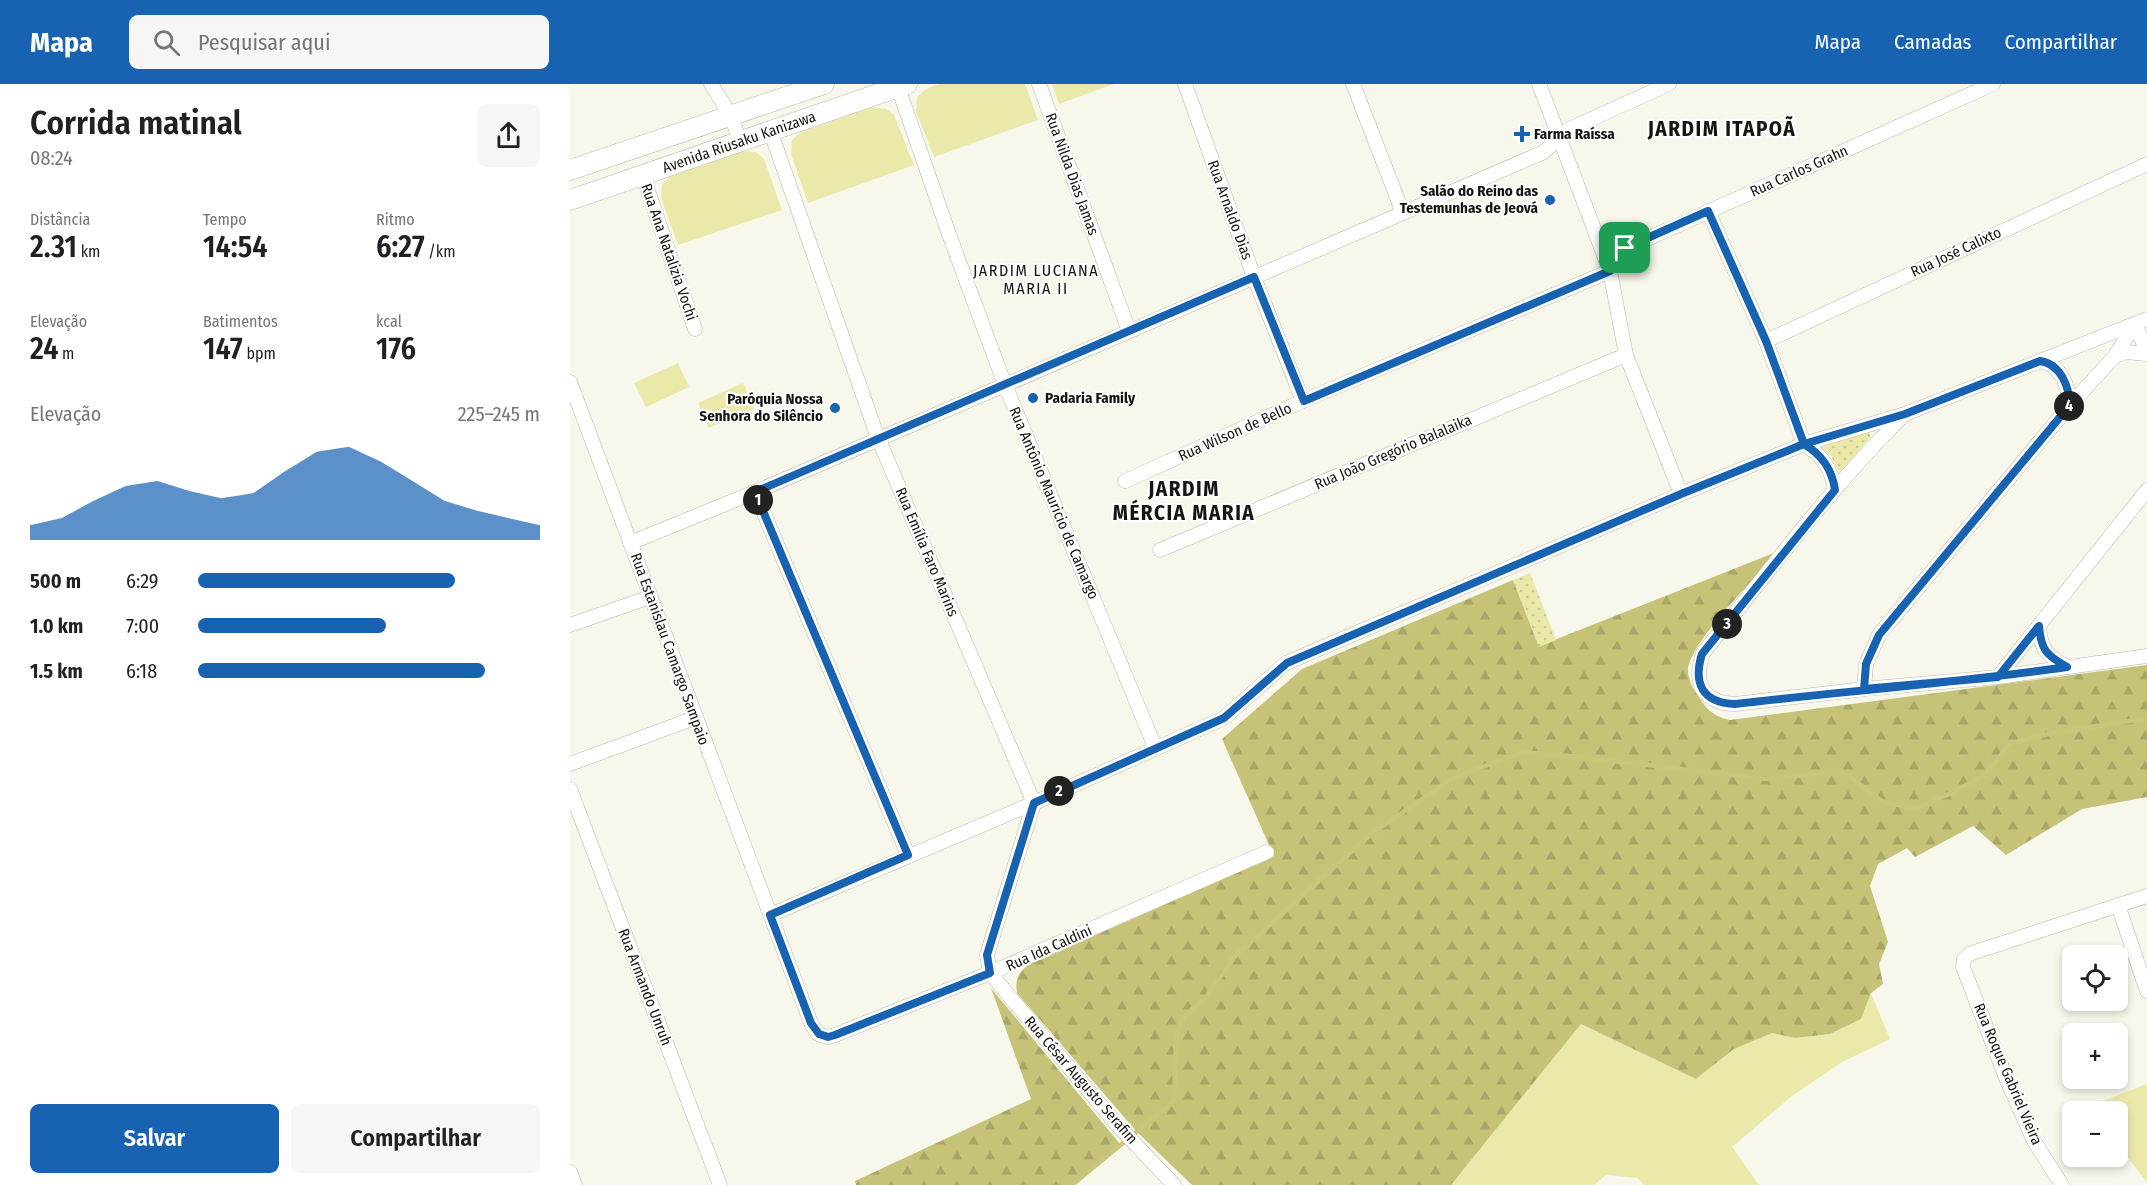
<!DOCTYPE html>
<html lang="pt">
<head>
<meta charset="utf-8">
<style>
  :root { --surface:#fff; --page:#f6f6f6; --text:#202124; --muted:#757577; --accent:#1762b1 }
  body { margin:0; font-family:"Fira Sans Condensed",sans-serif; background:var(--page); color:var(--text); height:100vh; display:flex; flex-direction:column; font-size:22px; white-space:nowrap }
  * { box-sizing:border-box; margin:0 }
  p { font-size:20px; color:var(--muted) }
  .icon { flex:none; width:33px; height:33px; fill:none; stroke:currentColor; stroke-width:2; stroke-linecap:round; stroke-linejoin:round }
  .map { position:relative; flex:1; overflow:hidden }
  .panel { display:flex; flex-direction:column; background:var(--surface); width:570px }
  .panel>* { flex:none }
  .buttons { position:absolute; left:1492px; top:861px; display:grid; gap:12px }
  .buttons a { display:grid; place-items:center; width:66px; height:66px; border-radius:9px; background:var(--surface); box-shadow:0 3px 9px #0003; font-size:30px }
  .pin { position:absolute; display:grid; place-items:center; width:51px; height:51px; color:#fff; margin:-26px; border-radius:12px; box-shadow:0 3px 9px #0006 }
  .km { position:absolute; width:30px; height:30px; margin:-15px; border-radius:50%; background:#222; color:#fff; font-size:16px; line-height:30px; text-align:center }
  .round { display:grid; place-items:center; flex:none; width:63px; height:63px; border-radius:9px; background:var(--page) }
  .head { display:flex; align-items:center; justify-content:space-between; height:102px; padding:0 30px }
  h1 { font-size:33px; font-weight:600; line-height:45px }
  .metrics { display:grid; grid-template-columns:repeat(3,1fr); gap:9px; height:102px; padding:6px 30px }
  .metrics div { display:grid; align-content:center }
  .metrics b { font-size:30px; font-weight:600 }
  .metrics small { font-size:16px; font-weight:400 }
  .metrics p { font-size:16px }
  .chart { height:168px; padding:12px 30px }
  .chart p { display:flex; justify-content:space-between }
  .chart svg { width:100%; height:108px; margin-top:6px; fill:var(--accent); opacity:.7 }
  .action { display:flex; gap:12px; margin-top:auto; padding:12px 30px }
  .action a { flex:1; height:69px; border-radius:9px; background:var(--accent); color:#fff; font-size:24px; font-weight:600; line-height:69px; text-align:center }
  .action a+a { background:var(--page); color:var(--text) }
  ul { padding:0 30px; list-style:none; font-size:20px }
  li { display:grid; grid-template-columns:96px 72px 1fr; align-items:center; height:45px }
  li i { height:15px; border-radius:8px; background:var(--accent) }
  header { display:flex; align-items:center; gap:36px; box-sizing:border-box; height:84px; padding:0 30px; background:var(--accent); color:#fff }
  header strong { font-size:28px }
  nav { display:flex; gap:33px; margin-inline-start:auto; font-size:21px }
  .search { width:420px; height:54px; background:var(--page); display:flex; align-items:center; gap:15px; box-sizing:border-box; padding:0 21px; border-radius:9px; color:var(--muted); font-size:22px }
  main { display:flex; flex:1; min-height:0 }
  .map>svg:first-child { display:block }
  .grass { fill:#ebe9a9 }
  .forest { fill:url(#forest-firs) }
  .park { fill:url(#park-dots) }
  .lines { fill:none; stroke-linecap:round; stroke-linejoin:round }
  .stream { stroke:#c9c67b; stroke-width:4.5 }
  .street-casing { stroke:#b8b8ad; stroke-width:15 }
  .secondary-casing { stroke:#b8b8ad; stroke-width:21 }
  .street { stroke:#fff; stroke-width:14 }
  .secondary { stroke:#fff; stroke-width:20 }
  .route-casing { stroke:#fff; stroke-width:12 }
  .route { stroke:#1762b1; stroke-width:8 }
  .poi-dot { fill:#1762b1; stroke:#fff; stroke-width:2 }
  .labels { text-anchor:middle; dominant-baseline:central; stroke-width:4.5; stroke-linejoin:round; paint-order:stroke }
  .poi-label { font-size:15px; font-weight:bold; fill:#141410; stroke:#fff; text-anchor:start }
  .street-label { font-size:15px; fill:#141410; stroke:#fff }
  .neighbourhood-label { font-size:16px; letter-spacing:1.5px; fill:#141410; stroke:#fff }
  .district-label { font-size:21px; font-weight:bold; letter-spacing:1.5px; fill:#141410; stroke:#fff }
</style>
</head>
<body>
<header>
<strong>Mapa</strong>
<div class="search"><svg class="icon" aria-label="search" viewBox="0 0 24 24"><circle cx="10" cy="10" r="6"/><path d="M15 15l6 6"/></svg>Pesquisar aqui</div>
<nav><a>Mapa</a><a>Camadas</a><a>Compartilhar</a></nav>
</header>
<main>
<section class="panel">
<div class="head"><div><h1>Corrida matinal</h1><p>08:24</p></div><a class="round"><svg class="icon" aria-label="share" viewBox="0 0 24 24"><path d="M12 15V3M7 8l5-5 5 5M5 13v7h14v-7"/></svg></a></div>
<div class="metrics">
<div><p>Distância</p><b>2.31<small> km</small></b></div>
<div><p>Tempo</p><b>14:54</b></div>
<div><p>Ritmo</p><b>6:27<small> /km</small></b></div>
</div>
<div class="metrics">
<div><p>Elevação</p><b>24<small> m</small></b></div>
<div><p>Batimentos</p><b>147<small> bpm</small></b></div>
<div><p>kcal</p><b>176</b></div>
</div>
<div class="chart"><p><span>Elevação</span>225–245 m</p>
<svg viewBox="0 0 160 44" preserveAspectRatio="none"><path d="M0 44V38L10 35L20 28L30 22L40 20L50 24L60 27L70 25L80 16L90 8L100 6L110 12L120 20L130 28L140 32L150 35L160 38V44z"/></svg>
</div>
<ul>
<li><b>500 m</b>6:29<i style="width:75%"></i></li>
<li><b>1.0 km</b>7:00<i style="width:55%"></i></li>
<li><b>1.5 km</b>6:18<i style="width:84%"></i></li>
</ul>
<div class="action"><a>Salvar</a><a>Compartilhar</a></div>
</section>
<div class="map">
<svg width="1577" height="1101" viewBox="0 0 1577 1101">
  <defs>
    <pattern id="forest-firs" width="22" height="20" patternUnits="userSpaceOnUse" patternTransform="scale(1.5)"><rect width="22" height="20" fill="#c6c378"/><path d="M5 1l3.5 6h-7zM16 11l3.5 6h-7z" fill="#a9a767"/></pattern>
    <pattern id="park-dots" width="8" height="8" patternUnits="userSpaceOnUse" patternTransform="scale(1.5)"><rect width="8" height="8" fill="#ebe9a9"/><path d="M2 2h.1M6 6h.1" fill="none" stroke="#c9c790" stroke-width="1.8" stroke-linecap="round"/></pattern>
  </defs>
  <rect width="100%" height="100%" fill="#f7f7eb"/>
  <g class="grass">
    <path d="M369,0H455L468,36L364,73L346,28L347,13L356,5Z"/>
    <path d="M482,0H544L489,20Z"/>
    <path d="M303,23L316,25L324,31L344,81L238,119L221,70L222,56L231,48Z"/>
    <path d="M173,67L186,68L194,75L212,126L108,161L91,114L92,100L101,92Z"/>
    <path d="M108,279L119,303L76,323L64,299Z"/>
    <path d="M173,299L184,324L139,344L128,319Z"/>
    <path d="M1301,909L1320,955L1272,978L1222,1012L1162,1063L1189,1101H1074L1068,1094L1036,1091L1024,1101H881L1011,940L1126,995L1164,965L1202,949L1225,954L1260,950L1291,935Z"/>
    <path d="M1577,1000V1098L1548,1061V1028L1507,1027Z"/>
  </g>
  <g class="forest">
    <path d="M1209,467C1189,490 1118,560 1118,587C1118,595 1123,605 1128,612C1137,626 1143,632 1160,636L1577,581V713L1512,725L1436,771L1403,742L1345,773L1337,764L1308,780L1300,802L1318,858L1309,880L1313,900L1301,909L1291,935L1260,950L1225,954L1202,949L1164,965L1126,995L1011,940L881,1101H622L566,1047L447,909C445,895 448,888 460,880L704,772L652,655L732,585L943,496L969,562Z"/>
    <path d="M421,904L550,1060L502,1101H286L285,1097L461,1015Z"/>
  </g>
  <g class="park">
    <path d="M1298,348L1301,353L1271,387L1268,386L1261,372L1252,363Z"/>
    <path d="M960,489L986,556L969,563L943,496Z"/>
  </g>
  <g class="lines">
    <path class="stream" d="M502,1101L604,1017L606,955L613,933L636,913L664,873L801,750L883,694L952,668L1010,673L1196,695L1272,687L1313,718L1346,724L1377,711L1417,690L1439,660L1478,650L1577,634"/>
    <g class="street-casing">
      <g id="street">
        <path d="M141,0L161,32L170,57"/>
        <path d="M469,0L559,247"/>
        <path d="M615,0L684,193L733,317"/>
        <path d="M783,0L833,129"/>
        <path d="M969,0L1040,187L1056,271L1111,410"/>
        <path d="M328,3L380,153L435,301L585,663"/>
        <path d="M200,46L308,354L464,719L417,871L420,889L549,1043L604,1101"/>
        <path d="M73,92L125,245"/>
        <path d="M1138,127L1196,257L1234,360"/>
        <path d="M1035,174L1423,0"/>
        <path d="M1565,240L1577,268"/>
        <path d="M1196,257L1577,80"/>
        <path d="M1545,272L1557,268L1577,270"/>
        <path d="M1470,277C1491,280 1499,303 1500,321"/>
        <path d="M0,298L241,939L248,950L258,953L265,951L420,889L697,768"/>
        <path d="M1333,332C1260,404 1198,489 1133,569C1123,599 1132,619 1165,620L1294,605L1428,593L1577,572"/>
        <path d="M1234,360C1252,371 1262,385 1265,406"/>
        <path d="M555,397L733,317L1040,187"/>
        <path d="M185,408L338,771"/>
        <path d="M60,459L185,408L435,301L974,68L997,46L1099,0"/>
        <path d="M590,466L1056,271"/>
        <path d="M0,541L80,513"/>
        <path d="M1469,542C1471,566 1476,571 1497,583"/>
        <path d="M1428,593L1577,406"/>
        <path d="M1294,605L1296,580L1309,551L1500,321L1545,272L1565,240"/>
        <path d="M0,680L125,634"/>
        <path d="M0,705L150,1101"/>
        <path d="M1548,821L1577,907"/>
        <path d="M200,831L464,719L654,634L716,579L1111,410L1234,360L1335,330L1577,235"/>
        <path d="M0,1088L5,1101"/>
        <path d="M1492,1101L1464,1057L1438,999L1393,883L1394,875L1399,870L1577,812"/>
      </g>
    </g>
    <g class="secondary-casing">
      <g id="secondary">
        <path d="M0,86L254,0"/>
        <path d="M0,116L337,0"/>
      </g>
    </g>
    <use href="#street" class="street"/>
    <use href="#secondary" class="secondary"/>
  </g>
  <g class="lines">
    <g class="route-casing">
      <path id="route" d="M1055,164L1035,174L1040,187L734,317L684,193L185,408L338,771L200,831L241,939L249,950L258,953L265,951L420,889L417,871L464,719L654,634L717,579L1111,410L1234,360C1252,371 1262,385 1265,406L1132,570C1123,599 1132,619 1165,620C1275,607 1387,599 1497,583C1476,571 1471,566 1469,542L1428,593L1294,605L1296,580L1309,551L1500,321C1499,303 1491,280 1470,277L1335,330L1234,360L1196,257L1138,127L1055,164"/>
    </g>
    <use href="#route" class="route"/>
  </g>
  <g class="poi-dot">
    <path d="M949 41h6v6h6v6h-6v6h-6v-6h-6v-6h6z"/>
    <circle cx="980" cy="116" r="6"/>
    <circle cx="463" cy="314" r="6"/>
    <circle cx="265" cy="324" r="6"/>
  </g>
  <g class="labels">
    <g class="poi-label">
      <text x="964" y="50">Farma Raíssa</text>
      <text x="968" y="107" text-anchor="end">Salão do Reino das<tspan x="968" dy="17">Testemunhas de Jeová</tspan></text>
      <text x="475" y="314">Padaria Family</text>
      <text x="253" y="315" text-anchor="end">Paróquia Nossa<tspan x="253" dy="17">Senhora do Silêncio</tspan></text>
    </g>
    <g class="street-label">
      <text transform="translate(169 58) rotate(-19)">Avenida Riusaku Kanizawa</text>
      <text transform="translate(1229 87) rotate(-24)">Rua Carlos Grahn</text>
      <text transform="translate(502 90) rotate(70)">Rua Nilda Dias Jamas</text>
      <text transform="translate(660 126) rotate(70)">Rua Arnaldo Dias</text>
      <text transform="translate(99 168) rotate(71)">Rua Ana Natalizia Vochi</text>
      <text transform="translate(1386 168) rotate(-25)">Rua José Calixto</text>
      <text transform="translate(665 348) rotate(-24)">Rua Wilson de Bello</text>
      <text transform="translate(823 368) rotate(-23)">Rua João Gregório Balalaika</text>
      <text transform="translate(484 419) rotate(67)">Rua Antônio Mauricio de Camargo</text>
      <text transform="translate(357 468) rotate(67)">Rua Emília Faro Marins</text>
      <text transform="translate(100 565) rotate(70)">Rua Estanislau Camargo Sampaio</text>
      <text transform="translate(479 864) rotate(-24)">Rua Ida Caldini</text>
      <text transform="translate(75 903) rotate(69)">Rua Armando Unruh</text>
      <text transform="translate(1438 990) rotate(67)">Rua Roque Gabriel Vieira</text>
      <text transform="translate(511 996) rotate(49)">Rua César Augusto Serafim</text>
    </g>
    <g class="neighbourhood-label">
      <text x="466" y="186">JARDIM LUCIANA<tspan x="466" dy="18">MARIA II</tspan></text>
    </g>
    <g class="district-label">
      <text x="1152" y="45">JARDIM ITAPOÃ</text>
      <text x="614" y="405">JARDIM<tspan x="614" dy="24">MÉRCIA MARIA</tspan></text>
    </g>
  </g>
</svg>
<div class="buttons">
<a><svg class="icon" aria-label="locate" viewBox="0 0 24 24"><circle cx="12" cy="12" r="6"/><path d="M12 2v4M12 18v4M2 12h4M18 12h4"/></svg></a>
<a>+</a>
<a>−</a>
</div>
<div class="pin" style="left:1055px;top:164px;background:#1e9e55"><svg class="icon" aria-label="arrive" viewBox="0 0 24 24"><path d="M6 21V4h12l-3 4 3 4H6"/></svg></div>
<b class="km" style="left:188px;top:416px">1</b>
<b class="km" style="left:489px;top:707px">2</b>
<b class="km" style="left:1157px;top:540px">3</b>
<b class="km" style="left:1499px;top:322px">4</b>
</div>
</main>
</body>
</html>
